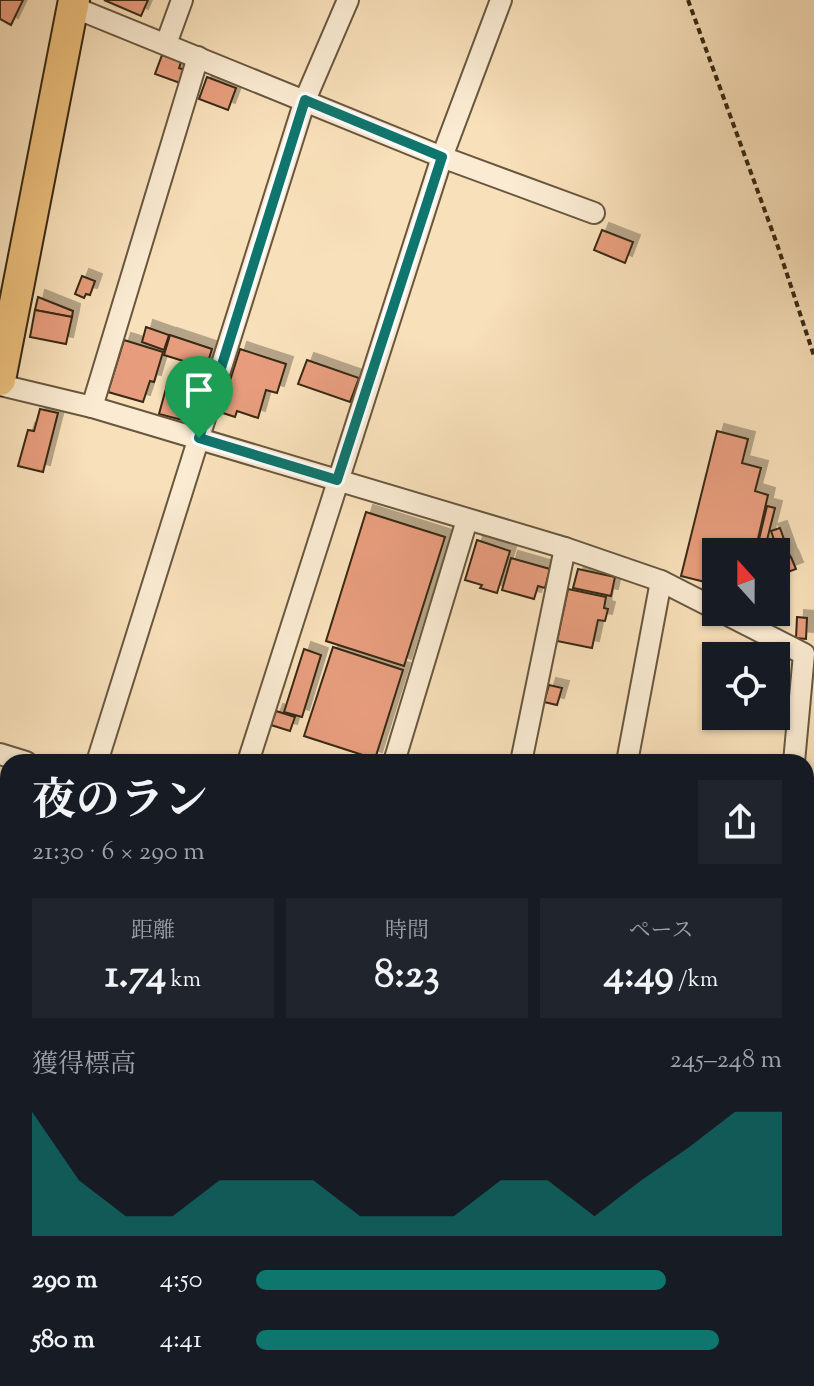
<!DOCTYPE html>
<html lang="ja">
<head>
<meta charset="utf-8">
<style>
  :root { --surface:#171b24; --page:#20242c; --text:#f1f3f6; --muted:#9ea1a6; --accent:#0f766e }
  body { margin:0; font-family:"Sorts Mill Goudy","Noto Serif JP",serif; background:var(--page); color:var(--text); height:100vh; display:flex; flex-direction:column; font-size:30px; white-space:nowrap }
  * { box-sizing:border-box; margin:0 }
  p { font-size:26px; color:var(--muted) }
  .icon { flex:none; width:44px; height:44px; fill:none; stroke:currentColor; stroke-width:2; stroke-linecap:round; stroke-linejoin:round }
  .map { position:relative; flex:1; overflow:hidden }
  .details { position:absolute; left:0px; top:754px; width:814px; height:632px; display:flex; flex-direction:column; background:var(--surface); border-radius:24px 24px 0 0; box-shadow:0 2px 6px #0004 }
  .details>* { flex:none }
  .needle { width:52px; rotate:339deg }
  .controls { position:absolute; left:702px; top:538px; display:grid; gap:16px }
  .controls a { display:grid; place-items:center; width:88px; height:88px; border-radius:0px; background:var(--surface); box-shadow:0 2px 6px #0004; font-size:40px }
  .pin { position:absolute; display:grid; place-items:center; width:68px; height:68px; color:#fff; margin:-82px -34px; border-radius:50% 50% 50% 0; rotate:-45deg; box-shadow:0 0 8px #0007 }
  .pin .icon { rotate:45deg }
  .round { display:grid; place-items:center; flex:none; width:84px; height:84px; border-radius:0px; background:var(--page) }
  .headline { display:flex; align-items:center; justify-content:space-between; height:136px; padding:0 32px }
  h1 { font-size:44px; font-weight:700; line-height:60px }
  .metrics { display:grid; grid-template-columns:repeat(3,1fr); gap:12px; height:136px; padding:8px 32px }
  .metrics div { display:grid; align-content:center; border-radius:0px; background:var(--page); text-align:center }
  .metrics b { font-size:40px; font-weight:700 }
  .metrics small { font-size:22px; font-weight:400 }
  .metrics p { font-size:22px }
  .chart { height:224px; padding:16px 32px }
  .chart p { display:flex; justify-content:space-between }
  .chart svg { width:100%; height:144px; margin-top:8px; fill:var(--accent); opacity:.7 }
  ul { padding:0 32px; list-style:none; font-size:26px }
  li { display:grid; grid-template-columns:128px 96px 1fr; align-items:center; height:60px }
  li i { height:20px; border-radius:10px; background:var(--accent) }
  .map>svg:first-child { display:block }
  .building { fill:#e79d7d; stroke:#382914; stroke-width:2; filter:url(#shadow) }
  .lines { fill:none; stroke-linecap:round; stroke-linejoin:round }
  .minor-casing { stroke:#68573e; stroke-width:24 }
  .tertiary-casing { stroke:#68573e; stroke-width:28 }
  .primary-casing { stroke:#382914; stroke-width:34 }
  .path { stroke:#382914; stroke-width:4; stroke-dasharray:6 4; stroke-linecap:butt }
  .minor { stroke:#faebd2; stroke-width:20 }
  .tertiary { stroke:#faebd2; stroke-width:24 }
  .primary { stroke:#ecc07d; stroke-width:30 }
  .route-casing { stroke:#fff; stroke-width:16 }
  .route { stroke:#0f766e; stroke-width:10 }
</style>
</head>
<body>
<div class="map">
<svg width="814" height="1386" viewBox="0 0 814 1386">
  <defs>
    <filter id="shadow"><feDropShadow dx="7" dy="-7" stdDeviation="0" flood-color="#0004"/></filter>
  </defs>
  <rect width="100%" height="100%" fill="#f8e0ba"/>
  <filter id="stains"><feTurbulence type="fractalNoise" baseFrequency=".0025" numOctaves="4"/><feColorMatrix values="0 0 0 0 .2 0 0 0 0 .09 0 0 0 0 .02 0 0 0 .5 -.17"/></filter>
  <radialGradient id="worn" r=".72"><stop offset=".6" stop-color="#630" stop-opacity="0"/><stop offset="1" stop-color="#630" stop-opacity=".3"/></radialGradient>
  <g class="building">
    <path d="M0,0H23L11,25L0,19Z"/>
    <path d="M104,0H148L141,16Z"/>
    <path d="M162,55L181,62L179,68L185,70L180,83L155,74Z"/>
    <path d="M207,77L236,88L228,110L199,99Z"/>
    <path d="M602,230L633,242L625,263L594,250Z"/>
    <path d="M82,276L95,281L90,295L86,294L84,298L75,294Z"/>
    <path d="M38,297L73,311L72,317L35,310Z"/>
    <path d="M35,310L72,317L66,344L30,337Z"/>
    <path d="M146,327L169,335L164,350L142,342Z"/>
    <path d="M170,335L212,349L206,368L164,355Z"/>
    <path d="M124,340L163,352L154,382L150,381L143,402L108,392Z"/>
    <path d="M240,349L286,364L277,393L266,390L258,418L237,411L235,417L220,412Z"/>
    <path d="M307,360L359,378L350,402L298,384Z"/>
    <path d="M197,370L207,373L203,386L193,383Z"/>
    <path d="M168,381L200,391L193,417L186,421L159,414Z"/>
    <path d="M40,409L58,413L43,472L18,466L28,430L34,431Z"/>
    <path d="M717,431L748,439L742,463L761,468L755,491L768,495L755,552H716V577H714L713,584L681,576Z"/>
    <path d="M767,506L775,508L764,552H756Z"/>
    <path d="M366,512L445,537L404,666L326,641Z"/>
    <path d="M780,528L790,556L781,559L771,531Z"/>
    <path d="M477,540L510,551L497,593L480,588L482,585L465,580Z"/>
    <path d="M791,557L796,569L780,575L776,562Z"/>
    <path d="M511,558L550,569L545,588L538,586L534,599L502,590Z"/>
    <path d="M578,569L615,577L611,596L573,588Z"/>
    <path d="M568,589L606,597L604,608L608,609L605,621L598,620L592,648L557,641Z"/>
    <path d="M797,617L807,618L806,639L796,638Z"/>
    <path d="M333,647L403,670L375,759L304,736Z"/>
    <path d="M304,649L321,655L302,717L284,712Z"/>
    <path d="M549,685L562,688L557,705L544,702Z"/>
    <path d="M276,711L295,717L290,731L271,725Z"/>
    <path d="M806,1260L814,1261V1274H806Z"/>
    <path d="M806,1363L814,1364V1386H676L677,1378H806Z"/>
    <path d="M175,1378H202L201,1386H173Z"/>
    <path d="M251,1378H292L293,1384L302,1386H250Z"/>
    <path d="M469,1378H492L497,1379L496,1386H468Z"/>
    <path d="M548,1378H649L648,1386H547Z"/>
  </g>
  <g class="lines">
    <g class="minor-casing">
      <g id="minor">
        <path d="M501,0L442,157L594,213"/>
        <path d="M73,7L442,157L248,762"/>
        <path d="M166,44L182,0"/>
        <path d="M0,385L92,407L565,548L661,581L716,609"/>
        <path d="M92,407L198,57"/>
        <path d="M722,612L804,654L794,762"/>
        <path d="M0,754L26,762"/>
        <path d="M97,762L305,100L348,0"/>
        <path d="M394,762L467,520"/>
        <path d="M521,762L565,548"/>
        <path d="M627,762L661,581"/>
        <path d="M806,894L814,896"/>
        <path d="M0,1365L8,1329"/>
        <path d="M235,1386L236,1378"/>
        <path d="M410,1386L411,1378"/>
      </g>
    </g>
    <g class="tertiary-casing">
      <g id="tertiary">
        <path d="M0,1215L8,1219"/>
        <path d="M326,1378L342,1386"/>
      </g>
    </g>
    <g class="primary-casing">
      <path id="primary" d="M0,380L74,0"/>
    </g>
    <path class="path" d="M688,0L777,244L814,356"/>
    <use href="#minor" class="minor"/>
    <use href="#tertiary" class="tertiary"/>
    <use href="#primary" class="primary"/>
  </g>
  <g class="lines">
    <g class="route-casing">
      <path id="route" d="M305,100L442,157L337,480L199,438Z"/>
    </g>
    <use href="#route" class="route"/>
  </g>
  <rect width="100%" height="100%" filter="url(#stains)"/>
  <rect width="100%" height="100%" fill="url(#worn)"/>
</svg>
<div class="controls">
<a><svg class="needle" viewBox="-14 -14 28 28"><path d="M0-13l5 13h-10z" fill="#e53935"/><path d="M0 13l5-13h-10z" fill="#9ea1a6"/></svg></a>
<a><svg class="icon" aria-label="locate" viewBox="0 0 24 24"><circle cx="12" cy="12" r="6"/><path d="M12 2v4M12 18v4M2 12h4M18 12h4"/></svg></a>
</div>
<div class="pin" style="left:199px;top:438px;background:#1e9e55"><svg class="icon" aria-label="arrive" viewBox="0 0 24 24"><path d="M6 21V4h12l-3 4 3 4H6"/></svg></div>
<section class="details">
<div class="headline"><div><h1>夜のラン</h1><p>21:30 · 6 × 290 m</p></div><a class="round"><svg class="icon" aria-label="share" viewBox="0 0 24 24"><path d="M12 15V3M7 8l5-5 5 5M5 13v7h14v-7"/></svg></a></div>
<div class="metrics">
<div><p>距離</p><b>1.74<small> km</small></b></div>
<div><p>時間</p><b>8:23</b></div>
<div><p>ペース</p><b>4:49<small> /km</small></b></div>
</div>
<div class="chart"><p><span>獲得標高</span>245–248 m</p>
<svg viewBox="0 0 160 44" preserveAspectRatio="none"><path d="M0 44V6L10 27L20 38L30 38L40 27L50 27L60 27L70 38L80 38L90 38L100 27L110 27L120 38L130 27L140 17L150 6L160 6V44z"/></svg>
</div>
<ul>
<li><b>290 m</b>4:50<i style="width:78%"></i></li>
<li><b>580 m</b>4:41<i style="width:88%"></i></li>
</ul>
</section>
</div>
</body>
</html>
